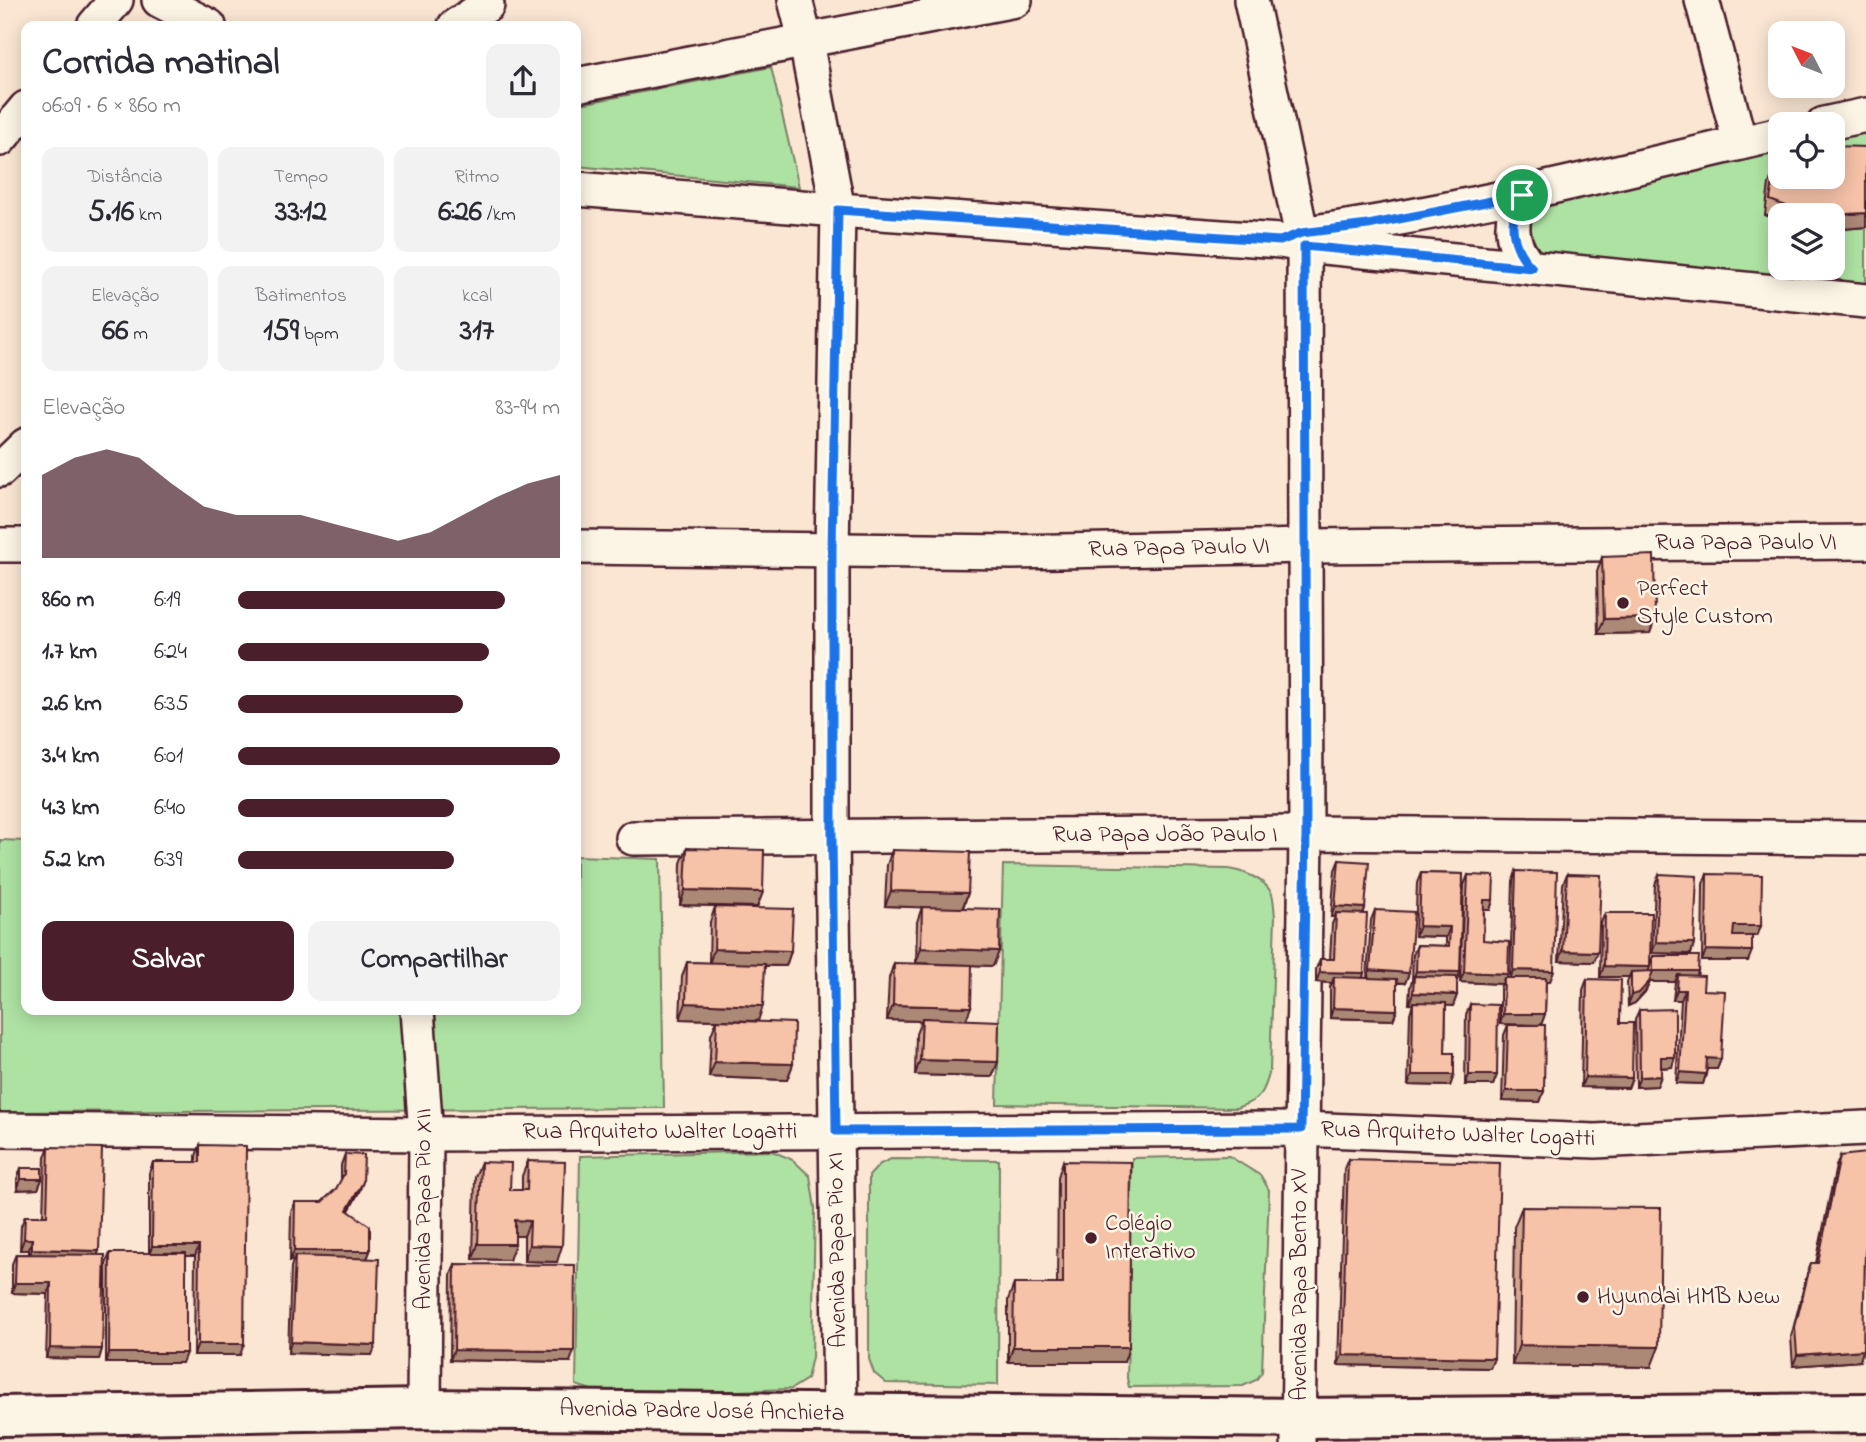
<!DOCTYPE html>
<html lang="pt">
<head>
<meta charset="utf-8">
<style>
  :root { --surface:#fff; --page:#f2f2f3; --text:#2b2b33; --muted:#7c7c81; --accent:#4a1f2b }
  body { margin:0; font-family:"Indie Flower",sans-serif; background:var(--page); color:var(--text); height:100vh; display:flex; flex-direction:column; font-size:26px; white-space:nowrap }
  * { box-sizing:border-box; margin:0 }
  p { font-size:23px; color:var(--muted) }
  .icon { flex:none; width:38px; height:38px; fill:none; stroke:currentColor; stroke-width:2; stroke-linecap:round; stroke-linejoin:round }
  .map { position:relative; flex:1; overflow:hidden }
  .side { position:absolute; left:21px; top:21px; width:560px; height:994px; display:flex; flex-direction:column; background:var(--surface); border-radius:14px; box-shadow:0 4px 18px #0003 }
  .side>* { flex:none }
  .needle { width:46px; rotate:312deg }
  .fabs { position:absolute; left:1768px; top:21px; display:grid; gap:14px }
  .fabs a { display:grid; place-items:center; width:77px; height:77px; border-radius:14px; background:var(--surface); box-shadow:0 4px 18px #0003; font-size:35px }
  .pin { position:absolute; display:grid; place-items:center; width:60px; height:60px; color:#fff; margin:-30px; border:4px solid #fff; border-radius:50%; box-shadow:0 2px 7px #0007 }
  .round { display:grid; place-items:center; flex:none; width:74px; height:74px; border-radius:14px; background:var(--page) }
  .head { display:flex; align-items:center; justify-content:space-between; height:119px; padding:0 21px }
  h1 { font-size:38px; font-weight:800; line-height:52px }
  .metrics { display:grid; grid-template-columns:repeat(3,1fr); gap:10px; height:119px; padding:7px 21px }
  .metrics div { display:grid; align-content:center; border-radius:14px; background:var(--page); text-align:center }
  .metrics b { font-size:30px; font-weight:800 }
  .metrics small { font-size:19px; font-weight:400 }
  .metrics p { font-size:19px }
  .chart { height:196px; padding:14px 21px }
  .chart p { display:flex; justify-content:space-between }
  .chart svg { width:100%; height:126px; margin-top:7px; fill:var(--accent); opacity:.7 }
  .action { display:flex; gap:14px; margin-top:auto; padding:14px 21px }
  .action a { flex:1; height:80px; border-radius:14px; background:var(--accent); color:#fff; font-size:28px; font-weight:800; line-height:80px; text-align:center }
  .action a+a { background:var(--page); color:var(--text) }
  ul { padding:0 21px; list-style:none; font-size:23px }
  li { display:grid; grid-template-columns:112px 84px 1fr; align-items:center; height:52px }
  li i { height:18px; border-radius:9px; background:var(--accent) }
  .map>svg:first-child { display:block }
  .green { fill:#aee2a3; stroke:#7c8067; stroke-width:2; fill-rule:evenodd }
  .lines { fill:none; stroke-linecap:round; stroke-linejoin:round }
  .minor-casing { stroke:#4a1f2b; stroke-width:38 }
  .major-casing { stroke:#4a1f2b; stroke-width:44 }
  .minor { stroke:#fcf5e5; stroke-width:33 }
  .major { stroke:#fcf5e5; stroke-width:38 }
  .wall { fill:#d4a790; stroke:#4a1f2b; stroke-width:2 }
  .shaded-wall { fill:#ac8876; stroke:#4a1f2b; stroke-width:2 }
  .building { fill:#f6c2a8; stroke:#4a1f2b; stroke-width:2 }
  .route-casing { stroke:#fff; stroke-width:14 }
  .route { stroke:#1a73e8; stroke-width:9 }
  .poi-dot { fill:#4a1f2b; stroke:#fcf5e5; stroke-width:2.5 }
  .labels { text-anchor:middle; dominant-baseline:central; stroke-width:5; stroke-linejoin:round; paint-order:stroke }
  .street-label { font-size:24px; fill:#4a1f2b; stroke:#fcf5e5 }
  .poi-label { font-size:24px; fill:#4a1f2b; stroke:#fcf5e5; text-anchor:start }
</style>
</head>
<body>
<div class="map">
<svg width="1866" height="1442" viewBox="0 0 1866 1442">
  <rect width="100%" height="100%" fill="#fae6d3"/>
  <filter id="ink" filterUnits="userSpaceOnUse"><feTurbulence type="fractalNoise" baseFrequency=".0143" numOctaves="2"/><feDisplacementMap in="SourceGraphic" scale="14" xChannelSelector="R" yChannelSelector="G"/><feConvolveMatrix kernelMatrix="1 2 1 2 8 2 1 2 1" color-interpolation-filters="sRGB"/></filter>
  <g filter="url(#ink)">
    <g class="green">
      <path d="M771,67L799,187L576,166V105Z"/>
      <path d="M1866,123V286L1544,255C1525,242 1529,227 1532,207L1780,144V177H1832V132ZM1780,215H1832V268H1780Z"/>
      <path d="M0,840L26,841V1010H576V856L660,859L664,1108L0,1112Z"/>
      <path d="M1003,865L1229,869C1245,872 1264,878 1272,894C1274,900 1274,910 1275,916L1270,1070C1264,1095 1260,1100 1236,1108L997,1104Z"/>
      <path d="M772,1151L793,1160L810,1176L815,1208L812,1357L807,1379L791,1389L708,1392H598L576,1385L580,1156Z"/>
      <path d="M1229,1156L1261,1176L1269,1190L1262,1372L1256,1380L1243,1386L1129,1387L1127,1378L1132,1158Z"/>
      <path d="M891,1159L999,1160L998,1385L886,1383L874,1373L869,1359V1176L880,1164Z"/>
    </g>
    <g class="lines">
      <g class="minor-casing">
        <g id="minor">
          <path d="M159,0L209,26"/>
          <path d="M795,0L806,42L838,210L832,551V837L840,1413"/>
          <path d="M1251,0L1304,245L1306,833L1298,1442"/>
          <path d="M1702,0L1740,143"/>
          <path d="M94,26L116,0"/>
          <path d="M455,26L487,5"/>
          <path d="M576,85L1015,0"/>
          <path d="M1824,124L1866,115"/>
          <path d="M0,139L26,108"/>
          <path d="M576,189L838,210L1280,241L1304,245L1866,301"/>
          <path d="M1523,195C1507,220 1510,248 1532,268"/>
          <path d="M1306,233C1466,211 1622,170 1780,134"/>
          <path d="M0,470L26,445"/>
          <path d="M0,545H26"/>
          <path d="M576,547L1012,552L1305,546L1866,542"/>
          <path d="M633,838L1306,833L1866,838"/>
          <path d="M417,1010L426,1134L424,1409"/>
          <path d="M0,1130L426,1134L1301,1129L1595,1141L1866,1128"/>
        </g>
      </g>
      <g class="major-casing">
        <path id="major" d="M0,1416L424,1409L1299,1418L1866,1413"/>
      </g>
      <use href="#minor" class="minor"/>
      <use href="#major" class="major"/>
    </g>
    <g class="wall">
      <path d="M1775,168L1866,227L1832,230V215H1780V221L1765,215L1769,184Z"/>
      <path d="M1602,557L1655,618L1650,633L1598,634L1597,572Z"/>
      <path d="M687,848L763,892L757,907L680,905L681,863Z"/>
      <path d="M892,850L968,893L963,908L999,951L993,966L916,963L917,922L922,907L885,906L887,865Z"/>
      <path d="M1339,860L1365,908L1363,914L1364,973L1363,978H1367L1371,920L1375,910L1409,973L1405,983H1397V1010L1393,1020L1330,1018V987L1332,983L1316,982V969L1320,959H1330L1332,924L1335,917H1331L1335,870Z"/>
      <path d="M1516,871L1554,971L1550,981H1546L1545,1014L1541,1025L1500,1024V988L1502,984L1460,982L1464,885L1468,875L1493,900L1490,910H1484L1483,940L1508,974L1507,978H1510L1513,881Z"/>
      <path d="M1421,873L1463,874L1460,972L1457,979V995L1453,1006L1446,1005L1445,1053L1454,1075L1450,1086L1408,1085L1410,1013L1413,1004H1409L1410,986L1412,981L1413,955L1417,945L1446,946V937L1415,936L1417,883Z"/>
      <path d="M1567,874L1594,962L1559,961L1563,884Z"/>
      <path d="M1659,874L1694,943L1691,954L1652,953L1655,885Z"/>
      <path d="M1707,874L1761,926L1757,936H1752L1748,961H1702L1703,884Z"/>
      <path d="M715,907L791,951L786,966H765L758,1021L680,1019L682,977L687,962L709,963L710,922Z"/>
      <path d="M1605,913L1650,966L1653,956L1698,971L1697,976L1703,990L1721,1059L1717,1069H1707L1706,1074L1703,1084L1676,1083L1681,1000H1673L1675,982H1650L1645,992L1635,1003L1628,1006L1627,982L1629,977H1600L1601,923Z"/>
      <path d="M894,963L966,1020L998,1062L992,1077L915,1075L916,1034L921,1021L887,1020L889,978Z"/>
      <path d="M1587,979L1620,1023L1632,1078L1628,1088L1581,1087L1583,990Z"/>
      <path d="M1470,1004L1497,1075L1493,1085H1465L1466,1015Z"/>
      <path d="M1639,1010L1672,1067L1661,1068V1076L1657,1086L1636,1087L1635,1020Z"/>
      <path d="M717,1020L793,1064L787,1080L709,1077L711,1035Z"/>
      <path d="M1508,1025L1544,1091L1540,1102L1502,1101L1504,1035Z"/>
      <path d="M200,1145L240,1355H194L195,1256H186L182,1363H106V1264L110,1253H149V1173L153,1162H196V1156Z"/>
      <path d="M49,1147L99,1251L97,1255L102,1349L99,1359L46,1358L48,1294L12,1293V1264L16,1254H29V1250H20L21,1226L25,1216H43L45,1157Z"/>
      <path d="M345,1154L359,1192L349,1211L370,1251L367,1259L372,1355L288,1353L291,1267L293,1261H290L291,1212L295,1202H322L336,1189L341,1181V1165Z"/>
      <path d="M1840,1156L1865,1261L1860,1361L1793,1366L1791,1337L1807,1274L1811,1263H1816L1836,1166Z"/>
      <path d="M1348,1159L1494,1358L1490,1368L1338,1365L1344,1169Z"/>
      <path d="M528,1161L557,1262L524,1261V1236H515L509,1260L473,1259L475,1177L481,1162L510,1190H522V1176Z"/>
      <path d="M1063,1161L1124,1362H1008V1300L1014,1284H1057L1058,1177Z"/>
      <path d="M21,1168L42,1179L38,1189L17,1190V1179Z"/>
      <path d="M1522,1207L1651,1367L1512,1365L1514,1227Z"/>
      <path d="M455,1264L570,1362L450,1360L451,1275Z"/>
    </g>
    <g class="shaded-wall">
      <path d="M1866,213V227L1832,230V215Z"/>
      <path d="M1655,618L1650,633L1598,634L1604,619Z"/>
      <path d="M685,890L763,892L757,907L680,905Z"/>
      <path d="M891,891L968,893L962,909L885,906Z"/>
      <path d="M1484,900H1493L1490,910H1481Z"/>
      <path d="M1335,906L1365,908L1362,919L1336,913L1335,917H1331Z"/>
      <path d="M1419,926L1450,927L1446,937L1415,936Z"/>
      <path d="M1734,926H1761L1757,936H1730Z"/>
      <path d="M1656,942L1694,943L1691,954L1652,953Z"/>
      <path d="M921,948L999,951L993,966L916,963Z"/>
      <path d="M714,949L791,951L786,966L709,964Z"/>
      <path d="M1706,950L1752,951L1748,961H1702Z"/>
      <path d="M1563,951L1598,952L1594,962L1559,961Z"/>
      <path d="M1604,966L1650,967L1646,978L1631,972L1629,977H1600Z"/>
      <path d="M1370,970L1409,973L1405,983L1367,980Z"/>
      <path d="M1513,970L1554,971L1550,981L1510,980Z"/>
      <path d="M1416,971L1460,972L1456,983L1414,977Z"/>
      <path d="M1653,971H1698L1694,982L1678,975L1675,982H1650L1645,992L1635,1003L1628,1006L1631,995Z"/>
      <path d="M1320,972L1364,973L1361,983L1334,977L1332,983L1316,982Z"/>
      <path d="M1464,972L1508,974L1504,984V978L1502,984L1460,982Z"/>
      <path d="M1677,990H1685L1681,1000H1673Z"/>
      <path d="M1413,993L1457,995L1453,1006L1409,1004Z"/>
      <path d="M686,1003L763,1006L758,1021L680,1019Z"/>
      <path d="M893,1005L971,1007L965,1022L922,1018L921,1021L887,1020Z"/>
      <path d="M1333,1008L1397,1010L1393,1020L1330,1018Z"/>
      <path d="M1503,1014H1545L1541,1025L1500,1024Z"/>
      <path d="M1661,1057H1675L1672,1067L1657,1068Z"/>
      <path d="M1707,1058L1721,1059L1717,1069H1704Z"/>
      <path d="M920,1060L998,1062L992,1077L915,1075Z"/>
      <path d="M715,1062L793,1064L787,1080L709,1077Z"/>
      <path d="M1680,1072L1706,1074L1703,1084L1676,1083Z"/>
      <path d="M1412,1075H1454L1450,1086L1408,1085Z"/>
      <path d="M1469,1075H1497L1493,1085H1465Z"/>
      <path d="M1661,1076L1657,1086L1636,1087L1640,1077Z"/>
      <path d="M1585,1077L1632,1078L1628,1088L1581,1087Z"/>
      <path d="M1506,1091H1544L1540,1102L1502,1101Z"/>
      <path d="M21,1179H42L38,1189L17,1190Z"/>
      <path d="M363,1182L359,1192L343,1220L347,1210Z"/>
      <path d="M515,1220L530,1221L524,1236H510Z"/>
      <path d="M24,1239H32L29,1250H20Z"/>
      <path d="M478,1244H515L509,1260L473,1259Z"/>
      <path d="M529,1245L562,1246L557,1262L524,1261Z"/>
      <path d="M152,1246H199L195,1256H149Z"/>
      <path d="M32,1249L99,1251L95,1261L28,1260Z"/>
      <path d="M294,1251H370L366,1261L295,1256L293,1261H290Z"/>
      <path d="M15,1283H51L48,1294L12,1293Z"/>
      <path d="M291,1342L376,1345L372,1355L288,1353Z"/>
      <path d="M198,1344H244L240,1355H194Z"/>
      <path d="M1519,1345L1659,1347L1651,1367L1512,1365Z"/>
      <path d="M1013,1347H1129L1124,1362H1008Z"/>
      <path d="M50,1348L102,1349L99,1359L46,1358Z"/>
      <path d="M454,1350L574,1351L570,1362L450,1360Z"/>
      <path d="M1863,1350L1860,1361L1793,1366L1797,1355Z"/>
      <path d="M109,1353H186L182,1363H106Z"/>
      <path d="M1342,1355L1494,1358L1490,1368L1338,1365Z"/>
    </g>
    <g class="building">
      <path d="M1832,146L1866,147V213L1829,215H1786V206L1770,200L1775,168L1780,166V177H1832Z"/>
      <path d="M1654,555L1655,618L1604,619L1602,557Z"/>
      <path d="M687,848L764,850L763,892L685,890Z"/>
      <path d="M892,850L970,852L968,893L891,891Z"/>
      <path d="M1339,860L1369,862L1365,908L1335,906Z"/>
      <path d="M1516,871L1557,872L1554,971L1513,970Z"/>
      <path d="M1421,873L1463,874L1460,972L1416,971L1417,945L1449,946L1450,927L1419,926Z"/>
      <path d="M1567,874L1601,875L1598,952L1563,951Z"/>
      <path d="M1659,874L1697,876L1694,943L1656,942Z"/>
      <path d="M1707,874L1762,875L1761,926H1734L1733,936H1752V951L1706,950Z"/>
      <path d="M1468,875L1494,876L1493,900H1484L1483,940L1509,942L1508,974L1464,972Z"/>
      <path d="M715,907L793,909L791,951L714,949Z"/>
      <path d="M922,907L1000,909L999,951L921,948Z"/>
      <path d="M1375,910L1414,912L1409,973L1370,970Z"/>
      <path d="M1336,913L1367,914L1364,973L1320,972V959H1334Z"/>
      <path d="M1605,913H1651L1650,967L1604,966Z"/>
      <path d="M1653,956H1699L1698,971H1653Z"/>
      <path d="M687,962L765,964L763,1006L686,1003Z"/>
      <path d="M894,963L972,965L971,1007L893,1005Z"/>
      <path d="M1653,971L1649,982L1639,993L1631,995V972Z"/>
      <path d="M1678,975L1704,976L1703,990L1725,991L1721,1059L1707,1058L1706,1074L1680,1072L1685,990H1677Z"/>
      <path d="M1414,976L1457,977V995L1413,993Z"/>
      <path d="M1334,977L1397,979V1010L1333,1008Z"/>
      <path d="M1504,978H1546L1545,1014H1503Z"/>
      <path d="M1587,979L1621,980L1620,1023H1633L1632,1078L1585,1077Z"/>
      <path d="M1413,1002L1446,1003L1445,1053H1454V1075H1412Z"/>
      <path d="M1470,1004L1498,1005L1497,1075H1469Z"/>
      <path d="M1675,1009V1057H1661V1076L1640,1077L1639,1010Z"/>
      <path d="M922,1018L999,1021L998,1062L920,1060Z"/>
      <path d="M717,1020L794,1023L793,1064L715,1062Z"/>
      <path d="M1508,1025H1545L1544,1091H1506Z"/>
      <path d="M200,1145L246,1146L244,1344H198L199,1246H152L153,1162H200Z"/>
      <path d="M49,1147L102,1148L99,1251L32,1249V1239H24L25,1216H47Z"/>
      <path d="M1866,1153V1251H1865L1863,1350L1797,1355L1795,1327L1811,1263H1818L1840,1156Z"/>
      <path d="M345,1154L364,1155L363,1182L347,1210L370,1226V1251H294L295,1202H322L336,1189L344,1174Z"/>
      <path d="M1348,1159L1500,1163L1494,1358L1342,1355Z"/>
      <path d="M528,1161L565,1162L562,1246L529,1245L530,1221L515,1220V1244H478L481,1162L511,1163L510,1190H527Z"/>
      <path d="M1063,1161L1131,1162L1129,1347H1013L1014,1284H1063Z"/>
      <rect x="21" y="1168" width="21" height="11"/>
      <path d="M1522,1207L1661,1208L1659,1347L1519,1345Z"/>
      <path d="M110,1253H186V1353H109Z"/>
      <path d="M16,1254L105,1255L102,1349L50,1348L51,1283H15Z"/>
      <path d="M295,1256L379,1259L376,1345L291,1342Z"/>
      <path d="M455,1264L575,1265L574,1351L454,1350Z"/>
    </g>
  </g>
  <g class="lines" filter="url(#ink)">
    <g class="route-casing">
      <path id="route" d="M1522,195C1507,220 1511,247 1532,268L1304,246L1306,833L1301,1129L836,1131L832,837V551L838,210L1280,241L1301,233L1368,225Z"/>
    </g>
    <use href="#route" class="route"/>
  </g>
  <g class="poi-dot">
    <circle cx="1623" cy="603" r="7"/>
    <circle cx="1091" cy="1238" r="7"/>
    <circle cx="1583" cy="1297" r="7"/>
  </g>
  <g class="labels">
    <g class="street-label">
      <text x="1746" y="543">Rua Papa Paulo VI</text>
      <text transform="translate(1179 549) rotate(-1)">Rua Papa Paulo VI</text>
      <text x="1165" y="835">Rua Papa João Paulo I</text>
      <text x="660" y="1132">Rua Arquiteto Walter Logatti</text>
      <text transform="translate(1458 1135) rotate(2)">Rua Arquiteto Walter Logatti</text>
      <text transform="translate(424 1209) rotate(-90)">Avenida Papa Pio XII</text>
      <text transform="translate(838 1250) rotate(-91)">Avenida Papa Pio XI</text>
      <text transform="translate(1300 1285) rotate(-90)">Avenida Papa Bento XV</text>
      <text transform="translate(702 1412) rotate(1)">Avenida Padre José Anchieta</text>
    </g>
    <g class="poi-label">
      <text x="1637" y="589">Perfect<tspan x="1637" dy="28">Style Custom</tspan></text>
      <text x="1105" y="1224">Colégio<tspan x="1105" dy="28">Interativo</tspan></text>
      <text x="1597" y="1297">Hyundai HMB New</text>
    </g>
  </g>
</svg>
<div class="fabs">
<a><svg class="needle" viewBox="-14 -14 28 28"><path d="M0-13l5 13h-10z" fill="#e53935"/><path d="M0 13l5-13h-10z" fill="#7c7c81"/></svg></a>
<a><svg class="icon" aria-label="locate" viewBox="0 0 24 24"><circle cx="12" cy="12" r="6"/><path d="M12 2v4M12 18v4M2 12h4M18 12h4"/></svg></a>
<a><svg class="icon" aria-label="layers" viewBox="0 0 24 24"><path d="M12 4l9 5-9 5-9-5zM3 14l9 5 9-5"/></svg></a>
</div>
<div class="pin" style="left:1522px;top:195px;background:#1e9e55"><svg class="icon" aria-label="arrive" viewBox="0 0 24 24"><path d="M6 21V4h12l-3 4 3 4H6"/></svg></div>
<section class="side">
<div class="head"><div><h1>Corrida matinal</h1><p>06:09 · 6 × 860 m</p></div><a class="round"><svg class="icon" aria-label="share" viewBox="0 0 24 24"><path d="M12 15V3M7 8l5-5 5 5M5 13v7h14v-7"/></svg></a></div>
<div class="metrics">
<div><p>Distância</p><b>5.16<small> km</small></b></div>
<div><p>Tempo</p><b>33:12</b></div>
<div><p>Ritmo</p><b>6:26<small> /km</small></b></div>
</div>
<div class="metrics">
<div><p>Elevação</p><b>66<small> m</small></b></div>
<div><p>Batimentos</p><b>159<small> bpm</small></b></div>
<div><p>kcal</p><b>317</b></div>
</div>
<div class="chart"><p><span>Elevação</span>83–94 m</p>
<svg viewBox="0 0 160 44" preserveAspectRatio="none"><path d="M0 44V15L10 9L20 6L30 9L40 18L50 26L60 29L70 29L80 29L90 32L100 35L110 38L120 35L130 29L140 23L150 18L160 15V44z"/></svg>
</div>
<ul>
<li><b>860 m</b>6:19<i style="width:83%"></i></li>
<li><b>1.7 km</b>6:24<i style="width:78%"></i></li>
<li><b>2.6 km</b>6:35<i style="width:70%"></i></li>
<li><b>3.4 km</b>6:01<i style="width:100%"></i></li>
<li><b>4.3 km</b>6:40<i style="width:67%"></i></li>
<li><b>5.2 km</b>6:39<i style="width:67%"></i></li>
</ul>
<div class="action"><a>Salvar</a><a>Compartilhar</a></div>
</section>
</div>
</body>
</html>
